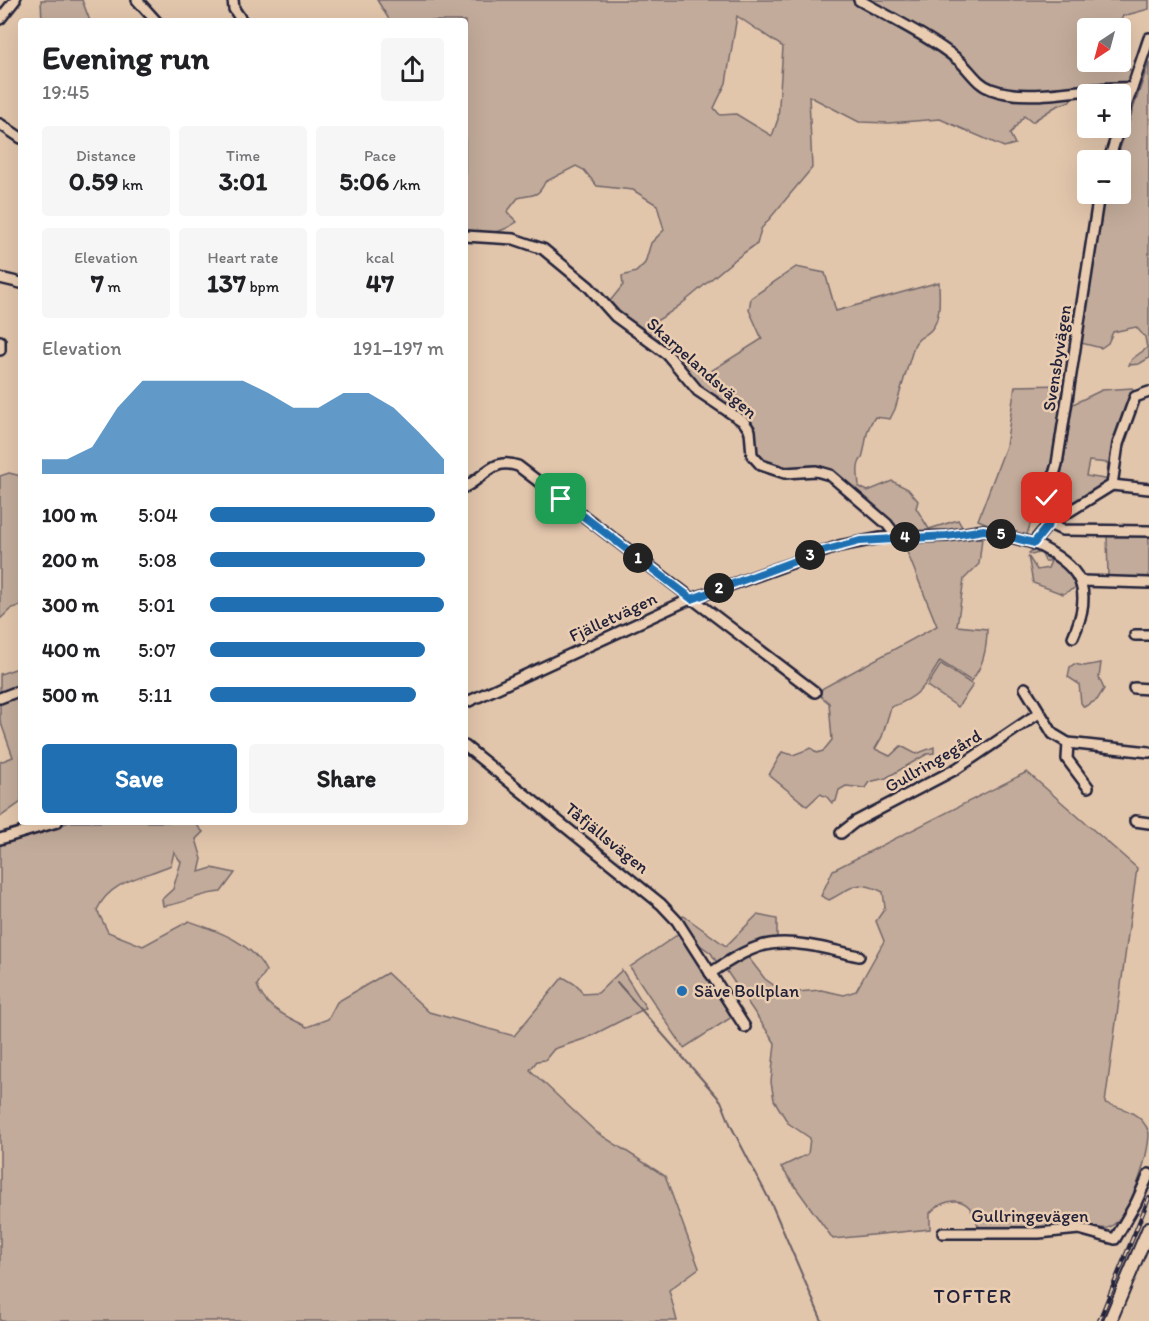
<!DOCTYPE html>
<html lang="en">
<head>
<meta charset="utf-8">
<style>
  :root { --surface:#fff; --page:#f6f6f6; --text:#202124; --muted:#757577; --accent:#1f6fb2 }
  body { margin:0; font-family:Itim,sans-serif; background:var(--page); color:var(--text); height:100vh; display:flex; flex-direction:column; font-size:22px; white-space:nowrap }
  * { box-sizing:border-box; margin:0 }
  p { font-size:20px; color:var(--muted) }
  .icon { flex:none; width:33px; height:33px; fill:none; stroke:currentColor; stroke-width:2; stroke-linecap:round; stroke-linejoin:round }
  .map { position:relative; flex:1; overflow:hidden }
  .drawer { position:absolute; left:18px; top:18px; width:450px; height:807px; display:flex; flex-direction:column; background:var(--surface); border-radius:6px; box-shadow:0 6px 24px #0002 }
  .drawer>* { flex:none }
  .needle { width:39px; rotate:216deg }
  .tools { position:absolute; left:1077px; top:18px; display:grid; gap:12px }
  .tools a { display:grid; place-items:center; width:54px; height:54px; border-radius:6px; background:var(--surface); box-shadow:0 6px 24px #0002; font-size:30px }
  .pin { position:absolute; display:grid; place-items:center; width:51px; height:51px; color:#fff; margin:-26px; border-radius:12px; box-shadow:0 3px 9px #0006 }
  .km { position:absolute; width:30px; height:30px; margin:-15px; border-radius:50%; background:#222; color:#fff; font-size:16px; line-height:30px; text-align:center }
  .round { display:grid; place-items:center; flex:none; width:63px; height:63px; border-radius:6px; background:var(--page) }
  .summary { display:flex; align-items:center; justify-content:space-between; height:102px; padding:0 24px }
  h1 { font-size:33px; font-weight:700; line-height:45px }
  .figures { display:grid; grid-template-columns:repeat(3,1fr); gap:9px; height:102px; padding:6px 24px }
  .figures div { display:grid; align-content:center; border-radius:6px; background:var(--page); text-align:center }
  .figures b { font-size:26px; font-weight:700 }
  .figures small { font-size:16px; font-weight:400 }
  .figures p { font-size:16px }
  .chart { height:168px; padding:12px 24px }
  .chart p { display:flex; justify-content:space-between }
  .chart svg { width:100%; height:108px; margin-top:6px; fill:var(--accent); opacity:.7 }
  .primary-button { display:flex; gap:12px; margin-top:auto; padding:12px 24px }
  .primary-button a { flex:1; height:69px; border-radius:6px; background:var(--accent); color:#fff; font-size:24px; font-weight:700; line-height:69px; text-align:center }
  .primary-button a+a { background:var(--page); color:var(--text) }
  ul { padding:0 24px; list-style:none; font-size:20px }
  li { display:grid; grid-template-columns:96px 72px 1fr; align-items:center; height:45px }
  li i { height:15px; border-radius:8px; background:var(--accent) }
  .map>svg:first-child { display:block }
  .green { fill:#c2ab9a; stroke:#72666a; stroke-width:1.5; fill-rule:evenodd }
  .lines { fill:none; stroke-linecap:round; stroke-linejoin:round }
  .stream { stroke:#695f65; stroke-width:2 }
  .minor-casing { stroke:#22223b; stroke-width:14 }
  .major-casing { stroke:#22223b; stroke-width:16 }
  .minor { stroke:#eacdb1; stroke-width:9 }
  .major { stroke:#eacdb1; stroke-width:12 }
  .rail-casing { stroke:#22223b; stroke-width:4.5 }
  .rail { stroke:#eacdb1; stroke-width:2; stroke-dasharray:7; stroke-linecap:butt }
  .route-casing { stroke:#fff; stroke-width:12 }
  .route { stroke:#1f6fb2; stroke-width:8 }
  .poi-dot { fill:#1f6fb2; stroke:#eacdb1; stroke-width:2 }
  .labels { text-anchor:middle; dominant-baseline:central; stroke-width:5; stroke-linejoin:round; paint-order:stroke }
  .street-label { font-size:18px; fill:#22223b; stroke:#eacdb1 }
  .poi-label { font-size:18px; fill:#22223b; stroke:#eacdb1; text-anchor:start }
  .neighbourhood-label { font-size:20px; letter-spacing:1.5px; fill:#22223b; stroke:#eacdb1 }
</style>
</head>
<body>
<div class="map">
<svg width="1149" height="1321" viewBox="0 0 1149 1321">
  <rect width="100%" height="100%" fill="#e2c6ac"/>
  <filter id="ink" filterUnits="userSpaceOnUse"><feTurbulence type="fractalNoise" baseFrequency=".0167" numOctaves="2"/><feDisplacementMap in="SourceGraphic" scale="12" xChannelSelector="R" yChannelSelector="G"/><feConvolveMatrix kernelMatrix="1 2 1 2 8 2 1 2 1" color-interpolation-filters="sRGB"/></filter>
  <g filter="url(#ink)">
    <g class="green">
      <path d="M41,0H82L90,21H42Z"/>
      <path d="M377,0H1149V9L1123,16L1117,28H1088V62H1118L1135,73L1129,86L1075,89L1070,101L1055,107L1032,122L1024,116L1010,134L1015,144L1004,147L940,119L889,123L859,122L809,96L812,168L761,229L757,244C718,268 689,305 647,326L699,370L708,373L762,339L749,310L751,298L796,267L825,273L836,311L939,282C939,296 942,318 931,330C925,337 918,336 914,346L895,409L890,419L875,417C865,430 867,440 863,454C862,462 862,456 859,463C856,469 859,480 859,487L868,491L892,481L908,489L918,501L916,508L929,529L958,520L963,529L947,532L903,534L823,467L788,470L760,460C753,447 758,433 751,420L701,388L669,351L617,313L610,301L623,285L622,276L636,272L645,263L651,243L664,230L657,205L633,190L597,186L584,170L576,166L545,182C538,198 533,194 518,198L507,212L517,222C500,234 486,234 465,233V21H390ZM737,16L783,47L778,119L772,136L736,114L720,115L714,108L726,83Z"/>
      <path d="M1149,62V358L1139,364L1129,365L1132,359L1147,348L1145,337L1136,327L1113,332L1108,343L1101,348L1081,343L1104,198L1105,194H1120V160H1116Z"/>
      <path d="M1064,385L1051,463L1027,534L1023,538L978,520L1006,446L1015,386Z"/>
      <path d="M1132,388L1134,392L1120,429L1111,475L1107,474L1108,463L1089,461L1086,476L1110,480V484L1053,518L1049,509L1062,471L1073,404L1102,390Z"/>
      <path d="M9,473L21,476V606L12,608L0,619V476Z"/>
      <path d="M1107,536H1149V578L1108,577Z"/>
      <path d="M982,538L979,564L964,579L957,626L987,629C987,648 984,666 971,681L940,661C925,686 920,697 891,707L882,737L875,749L890,756L901,746L916,754L934,747V753L927,754L886,778L869,782L865,788L846,786L839,790L836,801L832,803L827,797L820,794L807,806L769,775L782,752L793,755L811,748L817,753L823,751L832,740L829,703L818,694L823,688L937,626L903,542Z"/>
      <path d="M1035,548L1060,559L1081,585L1063,594L1033,583L1028,556L1037,570L1048,568L1051,561H1045L1041,552L1032,555L1029,553Z"/>
      <path d="M1101,663L1099,678L1104,689L1097,700L1084,707L1081,703L1079,684L1068,677L1070,667L1074,664L1084,666Z"/>
      <path d="M941,664L973,685L958,707L927,686Z"/>
      <path d="M21,667V802L0,817V762L13,757L0,720V674Z"/>
      <path d="M1027,772L1137,868L1105,1103C1122,1108 1143,1113 1149,1133C1149,1156 1130,1219 1108,1228L980,1230C977,1224 974,1213 969,1207C958,1195 939,1203 930,1213V1229L833,1239L781,1167L808,1154L810,1138L788,1123L774,1100L771,1082L775,1043L724,967L748,957L765,979L785,993L821,990L844,995L856,991L884,941L876,921L885,908L883,892C855,878 853,888 829,900L821,896L833,870Z"/>
      <path d="M70,822H194L203,832L196,839L202,859L199,872L212,868L235,873L221,892C199,893 182,905 163,906L162,899L173,889L181,862L174,852L171,865C145,877 110,880 97,910L108,932L143,946L189,921C218,931 253,943 266,971L257,985C264,1008 287,1016 307,1027L328,1019L337,1002L387,973L429,1012L514,1036L563,977L578,986L583,994L598,993L622,970L646,1008L587,1038L554,1049L545,1060L537,1061L530,1070L596,1132L665,1176L699,1268L669,1290L677,1321H0V844Z"/>
      <path d="M757,915L777,919V939L752,944L717,963L711,953L693,940L678,918L684,916L726,946Z"/>
      <path d="M680,933L735,1015L684,1048L630,967Z"/>
    </g>
    <g class="lines">
      <path class="stream" d="M617,982L721,1101L731,1126L772,1205L822,1321"/>
      <g class="minor-casing">
        <g id="minor">
          <path d="M137,0L156,21"/>
          <path d="M233,0L234,9L242,21"/>
          <path d="M859,0C889,17 930,37 957,59C969,68 976,84 991,89C1031,104 1089,85 1132,88"/>
          <path d="M0,19L15,0"/>
          <path d="M0,124L21,138"/>
          <path d="M1120,124L1149,38"/>
          <path d="M1109,160L1119,128"/>
          <path d="M1099,194L1057,464L1044,511L1049,524L1062,530L1149,531"/>
          <path d="M465,236L514,239L543,249L589,287L615,316L667,354L698,391L744,422L750,431L752,455L761,465L785,473L816,471L830,475L887,524L897,537"/>
          <path d="M0,278L21,283"/>
          <path d="M0,341V350"/>
          <path d="M1112,485L1118,444L1135,397L1149,392"/>
          <path d="M465,487C485,477 493,457 518,466L815,692"/>
          <path d="M1033,543C1081,565 1095,588 1073,637"/>
          <path d="M1081,581L1149,583"/>
          <path d="M1135,635H1149"/>
          <path d="M1025,688L1053,734L1068,743L1149,752"/>
          <path d="M1134,688L1149,689"/>
          <path d="M0,698L21,690"/>
          <path d="M465,703L686,601L839,546L881,538L947,536L984,530L1033,543L1049,524L1112,485L1149,489"/>
          <path d="M1068,743L1067,759L1088,787"/>
          <path d="M465,746L661,904L677,921L745,1027"/>
          <path d="M1135,821L1149,823"/>
          <path d="M841,833L855,822L956,769L1039,713"/>
          <path d="M0,839L57,822"/>
          <path d="M710,973C728,962 749,947 770,944C799,940 831,950 859,956"/>
          <path d="M943,1233H1039L1079,1229L1115,1239L1136,1203L1149,1174"/>
        </g>
      </g>
      <g class="major-casing">
        <path id="major" d="M1110,1321L1149,1228"/>
      </g>
      <use href="#minor" class="minor"/>
      <use href="#major" class="major"/>
      <g class="rail-casing">
        <path id="rail" d="M1099,1321L1149,1198"/>
      </g>
      <use href="#rail" class="rail"/>
    </g>
  </g>
  <g class="lines" filter="url(#ink)">
    <g class="route-casing">
      <path id="route" d="M561,499L692,599L819,552L860,541L947,536L984,530L1034,543L1049,524L1044,511L1047,498"/>
    </g>
    <use href="#route" class="route"/>
  </g>
  <circle class="poi-dot" cx="682" cy="991" r="6"/>
  <g class="labels">
    <g class="street-label">
      <text transform="translate(1057 358) rotate(-81)">Svensbyvägen</text>
      <text transform="translate(702 368) rotate(42)">Skarpelandsvägen</text>
      <text transform="translate(613 617) rotate(-25)">Fjälletvägen</text>
      <text transform="translate(933 761) rotate(-30)">Gullringegård</text>
      <text transform="translate(607 838) rotate(39)">Tåfjällsvägen</text>
      <text x="1030" y="1216">Gullringevägen</text>
    </g>
    <g class="poi-label">
      <text x="694" y="991">Säve Bollplan</text>
    </g>
    <g class="neighbourhood-label">
      <text x="973" y="1296">TOFTER</text>
    </g>
  </g>
</svg>
<div class="tools">
<a><svg class="needle" viewBox="-14 -14 28 28"><path d="M0-13l5 13h-10z" fill="#e53935"/><path d="M0 13l5-13h-10z" fill="#757577"/></svg></a>
<a>+</a>
<a>−</a>
</div>
<div class="pin" style="left:561px;top:499px;background:#1e9e55"><svg class="icon" aria-label="arrive" viewBox="0 0 24 24"><path d="M6 21V4h12l-3 4 3 4H6"/></svg></div>
<div class="pin" style="left:1047px;top:498px;background:#d93025"><svg class="icon" aria-label="check" viewBox="0 0 24 24"><path d="M5 12l5 5 9-10"/></svg></div>
<b class="km" style="left:638px;top:558px">1</b>
<b class="km" style="left:719px;top:588px">2</b>
<b class="km" style="left:810px;top:555px">3</b>
<b class="km" style="left:905px;top:537px">4</b>
<b class="km" style="left:1001px;top:534px">5</b>
<section class="drawer">
<div class="summary"><div><h1>Evening run</h1><p>19:45</p></div><a class="round"><svg class="icon" aria-label="share" viewBox="0 0 24 24"><path d="M12 15V3M7 8l5-5 5 5M5 13v7h14v-7"/></svg></a></div>
<div class="figures">
<div><p>Distance</p><b>0.59<small> km</small></b></div>
<div><p>Time</p><b>3:01</b></div>
<div><p>Pace</p><b>5:06<small> /km</small></b></div>
</div>
<div class="figures">
<div><p>Elevation</p><b>7<small> m</small></b></div>
<div><p>Heart rate</p><b>137<small> bpm</small></b></div>
<div><p>kcal</p><b>47</b></div>
</div>
<div class="chart"><p><span>Elevation</span>191–197 m</p>
<svg viewBox="0 0 160 44" preserveAspectRatio="none"><path d="M0 44V38L10 38L20 33L30 17L40 6L50 6L60 6L70 6L80 6L90 11L100 17L110 17L120 11L130 11L140 17L150 27L160 38V44z"/></svg>
</div>
<ul>
<li><b>100 m</b>5:04<i style="width:96%"></i></li>
<li><b>200 m</b>5:08<i style="width:92%"></i></li>
<li><b>300 m</b>5:01<i style="width:100%"></i></li>
<li><b>400 m</b>5:07<i style="width:92%"></i></li>
<li><b>500 m</b>5:11<i style="width:88%"></i></li>
</ul>
<div class="primary-button"><a>Save</a><a>Share</a></div>
</section>
</div>
</body>
</html>
